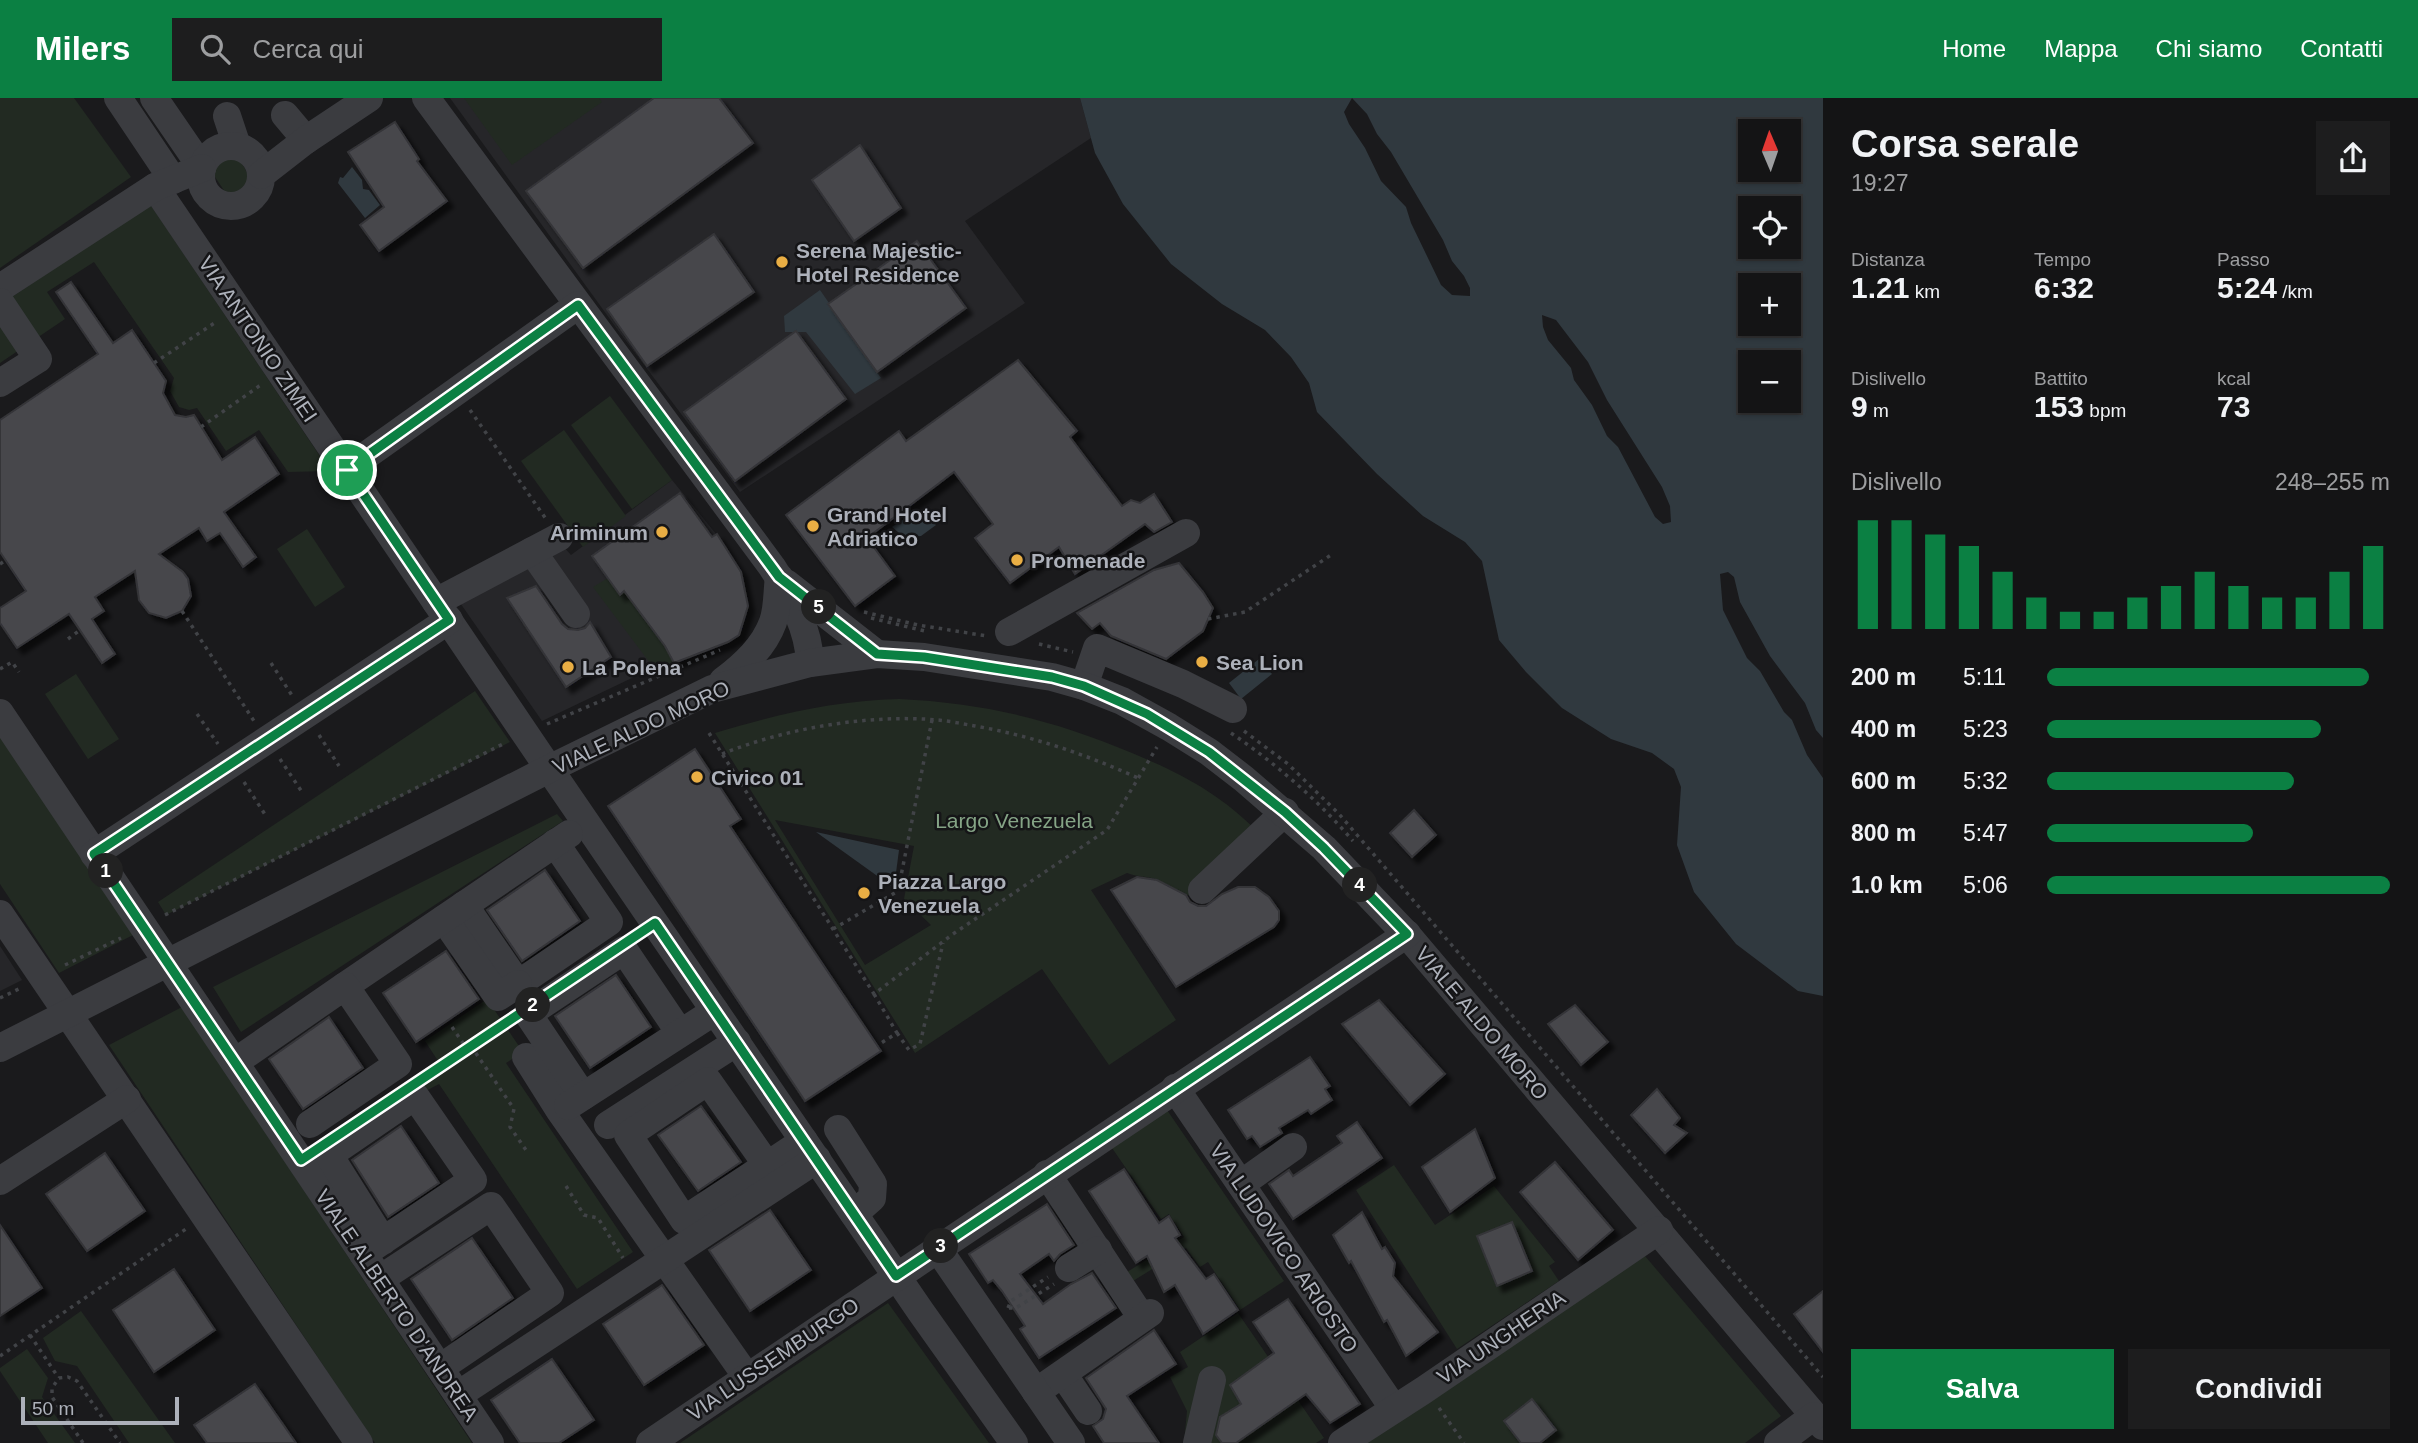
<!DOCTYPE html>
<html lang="it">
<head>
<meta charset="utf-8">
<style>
  :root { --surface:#141415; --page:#1d1d1e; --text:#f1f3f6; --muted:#9d9ea0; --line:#333334; --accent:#0b8043 }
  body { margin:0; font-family:Arial,sans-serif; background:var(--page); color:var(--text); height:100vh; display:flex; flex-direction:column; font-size:26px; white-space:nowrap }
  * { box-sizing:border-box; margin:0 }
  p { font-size:23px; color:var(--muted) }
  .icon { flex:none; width:38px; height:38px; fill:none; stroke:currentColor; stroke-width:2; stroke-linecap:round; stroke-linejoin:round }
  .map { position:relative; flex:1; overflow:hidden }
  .panel { display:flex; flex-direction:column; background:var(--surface); width:595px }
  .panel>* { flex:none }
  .needle { width:46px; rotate:358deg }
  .buttons { position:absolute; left:1738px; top:21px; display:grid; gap:14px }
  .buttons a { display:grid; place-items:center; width:63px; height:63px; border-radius:0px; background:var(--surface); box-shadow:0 2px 5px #0004,0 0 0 2px var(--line); font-size:35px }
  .scale { position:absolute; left:21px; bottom:18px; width:158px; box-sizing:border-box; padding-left:7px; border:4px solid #adb1ba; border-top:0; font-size:19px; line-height:24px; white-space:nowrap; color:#adb1ba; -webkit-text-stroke:5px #151517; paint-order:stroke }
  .pin { position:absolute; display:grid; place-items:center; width:60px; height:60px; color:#fff; margin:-30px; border:4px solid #fff; border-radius:50%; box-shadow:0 2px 7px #0007 }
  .km { position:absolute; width:35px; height:35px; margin:-18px; border-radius:50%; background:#222; color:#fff; font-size:19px; line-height:35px; text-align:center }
  .round { display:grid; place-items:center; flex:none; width:74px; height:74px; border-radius:0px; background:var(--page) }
  .summary { display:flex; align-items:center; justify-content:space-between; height:119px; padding:0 28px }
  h1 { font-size:38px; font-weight:800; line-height:52px }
  .figures { display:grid; grid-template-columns:repeat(3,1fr); gap:10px; height:119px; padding:7px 28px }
  .figures div { display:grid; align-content:center }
  .figures b { font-size:30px; font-weight:800 }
  .figures small { font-size:19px; font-weight:400 }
  .figures p { font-size:19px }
  .chart { height:196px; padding:14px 28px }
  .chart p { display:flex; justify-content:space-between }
  .chart svg { width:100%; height:126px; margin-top:7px; stroke:var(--accent); stroke-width:6 }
  .primary-button { display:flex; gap:14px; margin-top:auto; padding:14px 28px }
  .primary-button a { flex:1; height:80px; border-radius:0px; background:var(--accent); color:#fff; font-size:28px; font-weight:800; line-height:80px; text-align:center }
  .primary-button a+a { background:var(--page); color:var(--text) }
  ul { padding:0 28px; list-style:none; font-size:23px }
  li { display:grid; grid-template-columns:112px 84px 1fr; align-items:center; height:52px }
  li i { height:18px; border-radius:9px; background:var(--accent) }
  header { display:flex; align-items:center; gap:42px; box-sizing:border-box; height:98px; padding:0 35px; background:var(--accent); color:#fff }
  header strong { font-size:33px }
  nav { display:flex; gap:38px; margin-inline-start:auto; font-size:24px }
  .search { width:490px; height:63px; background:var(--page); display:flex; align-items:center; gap:18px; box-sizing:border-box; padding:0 24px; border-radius:0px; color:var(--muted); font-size:26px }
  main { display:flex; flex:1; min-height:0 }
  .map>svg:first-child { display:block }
  .built { fill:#262629 }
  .green { fill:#222a22; fill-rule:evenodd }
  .water { fill:#30393f; fill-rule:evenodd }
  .pier { fill:#1a1a1c }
  .building { fill:#47474c; stroke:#343438; stroke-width:2; filter:url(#shadow) }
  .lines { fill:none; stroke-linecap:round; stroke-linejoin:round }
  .path { stroke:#414347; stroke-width:3.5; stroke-dasharray:3.5 5; stroke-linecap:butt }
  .minor { stroke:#3b3c40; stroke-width:28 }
  .route-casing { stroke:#fff; stroke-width:14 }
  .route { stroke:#0b8043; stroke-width:9 }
  .poi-dot { fill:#e9ae44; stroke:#151517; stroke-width:2.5 }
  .labels { text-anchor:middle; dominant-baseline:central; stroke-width:5; stroke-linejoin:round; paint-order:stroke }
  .poi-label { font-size:21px; font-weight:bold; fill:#adb1ba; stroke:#151517; text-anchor:start }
  .street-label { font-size:21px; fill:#adb1ba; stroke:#151517 }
  .park-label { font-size:21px; fill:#85a486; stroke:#151517 }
</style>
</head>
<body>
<header>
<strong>Milers</strong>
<div class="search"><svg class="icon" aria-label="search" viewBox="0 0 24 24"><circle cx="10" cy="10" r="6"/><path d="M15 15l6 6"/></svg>Cerca qui</div>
<nav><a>Home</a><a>Mappa</a><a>Chi siamo</a><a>Contatti</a></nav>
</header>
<main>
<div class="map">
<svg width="1823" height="1345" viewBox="0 0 1823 1345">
  <defs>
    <filter id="shadow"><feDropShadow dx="6" dy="6" stdDeviation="2" flood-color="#0009"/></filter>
  </defs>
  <rect width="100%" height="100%" fill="#1a1a1c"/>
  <g class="built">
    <path d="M450,0H1080L1091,40L965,123L1025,205L740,394L620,235Z"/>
    <path d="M672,382L716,436L741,474L748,508L739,537L728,544L634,579L542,623L456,499L561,446L571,457Z"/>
    <path d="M0,848L22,882L0,893Z"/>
  </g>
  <g class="green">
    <path d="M0,0H74L131,79L0,170Z"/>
    <path d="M464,0H599L602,4L512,67Z"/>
    <path d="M231,59C244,63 251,77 247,91L235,98L227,97L213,76L218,64Z"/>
    <path d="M150,106L330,373L288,374L259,332L226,353L197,310L189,312L179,309L170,293L174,280L94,164L47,194L65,221L0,265V207Z"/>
    <path d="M610,298L672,382L632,411L571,327Z"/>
    <path d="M564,332L626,418L583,449L521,363Z"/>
    <path d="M307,431L345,489L315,509L277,451Z"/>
    <path d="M608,480L620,496L624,493L665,548L688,537L695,557L656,573L593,489Z"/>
    <path d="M76,576L119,641L88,661L45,596Z"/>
    <path d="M475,593L510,644L166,817L158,804Z"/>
    <path d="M899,601C984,605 1054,622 1132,655C1182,676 1219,695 1258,734L1191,798C1177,795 1167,786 1155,781C1145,778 1137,779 1127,775L1091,792L1176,922L1109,967L1042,871L915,955L715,635C779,616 832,603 899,601ZM775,722L914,748L904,801L931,827L865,867Z"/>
    <path d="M0,638L133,837L59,875L0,786Z"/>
    <path d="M557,716L563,723L241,934L213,889Z"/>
    <path d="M487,901L523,954L506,965L633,1154L577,1191L439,986L424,994L418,986L442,969L425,943Z"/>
    <path d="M182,909L472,1345H375L109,947Z"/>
    <path d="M1167,1012L1284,1183L1240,1212L1208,1164L1200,1169L1186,1150L1133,1183L1127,1174L1184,1139L1169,1116L1161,1121L1112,1050Z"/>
    <path d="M1394,1067L1435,1127L1494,1088L1555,1164L1549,1168L1559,1183L1457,1251L1356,1092Z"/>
    <path d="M1645,1158L1781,1318L1745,1345H1359Z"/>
    <path d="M888,1205L989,1345H680Z"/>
    <path d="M81,1213L175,1345H129L77,1268L55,1263L43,1240Z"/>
    <path d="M1238,1215L1324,1340L1316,1345H1184L1187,1313L1170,1279L1188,1269L1180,1254Z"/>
    <path d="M27,1251L48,1280L42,1299L75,1345H48L0,1273V1270Z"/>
  </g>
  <g class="water">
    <path d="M1080,0H1823V898L1798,893L1736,846L1694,794L1677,747L1681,689L1674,671L1652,655L1611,641L1562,610L1526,574L1499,542L1482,463L1465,444L1423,418L1377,376L1317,314L1309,285L1291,259L1265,232L1222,206L1171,166L1123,106L1095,55ZM1750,33H1788V72H1750ZM1750,110H1788V149H1750ZM1750,187H1788V226H1750ZM1750,264H1788V303H1750Z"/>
    <path d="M352,69L362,82L363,91L369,92L380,107L365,120L338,85L340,79L343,80Z"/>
    <path d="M820,192L881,280L855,296L806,234H785L784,218Z"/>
    <path d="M908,418L932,420L936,427L921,438L904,439L892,429Z"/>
    <path d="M1259,561L1272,576L1241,601L1229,585Z"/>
    <path d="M816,734L899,752L894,790Z"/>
  </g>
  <g class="pier">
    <path d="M1352,0L1367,16L1377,36L1391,54L1443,142L1452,163L1464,178L1470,190V198L1452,197L1441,187L1411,125L1406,109L1381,83L1365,50L1349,26L1344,14Z"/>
    <path d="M1542,217L1556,222L1588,264L1607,302L1662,389L1670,408L1671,424L1663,426L1655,419L1618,349L1607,338L1592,307L1574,282L1571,270L1548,242L1543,229Z"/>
    <path d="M1728,474L1734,479L1740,504L1770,558L1805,605L1816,632L1823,640V680L1807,657L1792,622L1784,614L1760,573L1747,560L1723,512L1720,476Z"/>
  </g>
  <g class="building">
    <path d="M654,0H719L753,45L583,170L526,93Z"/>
    <path d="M395,24L419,61L417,63L447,103L379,153L360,127L384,109L348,54Z"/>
    <path d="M860,47L901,110L854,143L812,82Z"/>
    <path d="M714,136L754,194L647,268L607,211Z"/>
    <path d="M917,143L966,210L877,274L828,206Z"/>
    <path d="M71,184L113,245L132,232L166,283L163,295L175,317L186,319L194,317L222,362L255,339L279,376L224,414L256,459L243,469L220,435L207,443L199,430L159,456L183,474L188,481L191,498L182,513L166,520L149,515L139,502L135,473L95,499L104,513L92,521L115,556L102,565L69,516L17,550L0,525V510L26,493L0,454V322L98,256L56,194Z"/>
    <path d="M796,233L846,301L735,383L684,314Z"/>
    <path d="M1018,262L1077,333L1070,339L1122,408L1131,402L1140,405L1154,396L1172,424L1154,434L1145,426L1075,476L1059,449L1010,485L975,440L993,426L954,374L867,440L895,478L855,508L786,417L899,333L906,343Z"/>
    <path d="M680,395L712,439L717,436L741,474L748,508L739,537L728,544L674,565L665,548L624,493L620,497L592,458Z"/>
    <path d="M1179,465L1203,494L1213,510L1203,533L1166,561L1111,538L1100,525L1092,531L1077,515L1154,472Z"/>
    <path d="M536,488L562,526L568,531L578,532L585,530L590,524L611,559L566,589L507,500Z"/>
    <path d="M695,651L741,721L730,728L881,953L805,1003L608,708Z"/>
    <path d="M1414,712L1436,737L1412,759L1390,735Z"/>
    <path d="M545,772L580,823L522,863L487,812Z"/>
    <path d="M1137,779L1157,782L1186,797L1190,804L1198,808H1206L1222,796L1238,789H1255L1269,799L1279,813V822L1274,829L1176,889L1111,792Z"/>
    <path d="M446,853L479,901L416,944L383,895Z"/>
    <path d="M616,877L651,929L590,970L555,918Z"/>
    <path d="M1379,902L1445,976L1410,1007L1342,926Z"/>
    <path d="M1575,907L1608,944L1581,967L1548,926Z"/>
    <path d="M329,919L363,970L303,1011L269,961Z"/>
    <path d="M1310,959L1330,988L1325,991L1332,1002L1311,1016L1308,1012L1279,1030L1282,1035L1260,1049L1252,1038L1247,1041L1228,1012Z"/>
    <path d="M1657,991L1680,1020L1674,1027L1687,1035L1665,1055L1631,1017Z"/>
    <path d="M701,1008L741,1064L698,1093L658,1037Z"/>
    <path d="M1357,1024L1382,1060L1293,1121L1269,1086L1289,1072L1293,1078L1342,1045L1337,1038Z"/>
    <path d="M401,1028L439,1085L388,1119L352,1062Z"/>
    <path d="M1475,1031L1495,1080L1450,1114L1422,1069Z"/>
    <path d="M105,1055L145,1113L87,1153L46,1096Z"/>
    <path d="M1555,1064L1613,1132L1578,1162L1520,1094Z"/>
    <path d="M1124,1071L1159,1125L1169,1118L1180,1137L1175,1140L1206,1181L1214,1176L1238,1212L1203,1236L1175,1187L1164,1194L1147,1158L1136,1165L1089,1093Z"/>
    <path d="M1047,1106L1074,1147L1060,1156L1054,1163L1049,1156L1020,1176L1043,1206L1071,1186L1092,1175L1116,1210L1039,1260L1020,1231L1025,1228L1002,1193L993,1182L988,1185L969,1156Z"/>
    <path d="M770,1112L811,1172L750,1213L709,1152Z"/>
    <path d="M1362,1114L1382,1151L1385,1149L1395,1165L1393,1178L1438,1234L1406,1258L1387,1222L1384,1224L1351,1163L1349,1165L1333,1137Z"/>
    <path d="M1512,1124L1532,1173L1497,1188L1477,1138Z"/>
    <path d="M0,1127L42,1190L0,1218Z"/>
    <path d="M472,1140L513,1200L452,1242L411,1181Z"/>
    <path d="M174,1171L215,1232L154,1274L113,1212Z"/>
    <path d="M662,1187L704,1247L644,1287L603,1226Z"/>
    <path d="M1823,1193V1254L1794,1216Z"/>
    <path d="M1288,1201L1360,1306L1330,1325L1306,1296L1236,1345H1222L1216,1337L1220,1319L1241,1306L1230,1287L1274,1255L1253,1224Z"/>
    <path d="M1154,1232L1176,1266L1127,1298L1159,1345H1104L1093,1328L1103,1321L1106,1311L1086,1280Z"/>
    <path d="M552,1261L594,1322L559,1345H520L491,1302Z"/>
    <path d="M255,1286L296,1345H207L194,1327Z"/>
    <path d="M1532,1301L1556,1332L1540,1345H1521L1504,1323Z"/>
  </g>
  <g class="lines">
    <g class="path">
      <path d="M154,265L216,224"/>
      <path d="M470,312L546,421"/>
      <path d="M201,329L262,286"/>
      <path d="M0,466L6,462"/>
      <path d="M182,513L254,623"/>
      <path d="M864,514L918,527L987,538"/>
      <path d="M871,520L925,533"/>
      <path d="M1208,521L1245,514L1334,455"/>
      <path d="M68,541L80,532"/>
      <path d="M1039,546L1073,554"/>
      <path d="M271,565L293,599"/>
      <path d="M0,571L12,564L19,574"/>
      <path d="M197,616L218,646"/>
      <path d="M547,626L720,552"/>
      <path d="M1244,633L1288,666L1339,716L1823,1279"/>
      <path d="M709,635L874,896L953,836L1107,732L1157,649"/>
      <path d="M1231,635C1275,665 1318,702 1353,743"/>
      <path d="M319,637L339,668"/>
      <path d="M722,656C786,630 869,616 938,622C950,623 963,626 975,628C1032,638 1085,656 1138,680"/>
      <path d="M280,661L302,694"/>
      <path d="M244,684L266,718"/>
      <path d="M165,817L505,645"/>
      <path d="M833,831L898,793L932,622"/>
      <path d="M65,867L121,840"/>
      <path d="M874,896L897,935L878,947"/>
      <path d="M0,900L21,890"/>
      <path d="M452,929L467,951"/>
      <path d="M897,935L909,952L920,946L943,845"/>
      <path d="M471,948L514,1011L510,1029L528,1055"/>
      <path d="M427,978L506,925"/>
      <path d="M566,1088L584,1117L598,1120L623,1160"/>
      <path d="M1008,1210L1011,1203L1048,1179"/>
      <path d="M1009,1210H1016L1054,1186"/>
      <path d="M30,1237L58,1279"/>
      <path d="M0,1258L186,1131"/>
      <path d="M1439,1310L1464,1345"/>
      <path d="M83,1345L52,1299V1290L59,1280L68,1279L77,1283L120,1345"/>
    </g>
    <g class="minor">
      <path d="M118,0L173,82"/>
      <path d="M154,0L202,70"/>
      <path d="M426,0L772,469C791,498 809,531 810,565"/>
      <path d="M285,17L306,42"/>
      <path d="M227,18L237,48"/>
      <circle cx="231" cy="78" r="30"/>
      <path d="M261,77L306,42L369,0"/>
      <path d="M155,89L539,656L921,1214L1014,1345"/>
      <path d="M0,190L155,89L202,70"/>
      <path d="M0,204L38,261L0,285"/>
      <path d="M347,371L578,207"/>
      <path d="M532,453L576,516"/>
      <path d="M786,485L877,556"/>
      <path d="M436,504L559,439"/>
      <path d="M1009,534L1186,435"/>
      <path d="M723,583C744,567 764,549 773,524C778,510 777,493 779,479"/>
      <path d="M1084,588L1097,550L1183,586L1233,611"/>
      <path d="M0,615L490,1345"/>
      <path d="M94,756L449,522"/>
      <path d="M1202,792L1285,714"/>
      <path d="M464,807L518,886L609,824L555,745"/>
      <path d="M0,816L359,1345"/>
      <path d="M444,821L498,899L518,886"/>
      <path d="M345,888L569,736"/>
      <path d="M0,950L549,671L712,591L810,565L877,556L924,559L1052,579L1084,588L1122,603L1169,629L1209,654L1244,681L1324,750L1409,839L1823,1328"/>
      <path d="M526,959L560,1013L747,1279"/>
      <path d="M235,964L345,888L398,966L310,1026"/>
      <path d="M1175,990L1394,1311"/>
      <path d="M583,998L528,916L624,852L680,935"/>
      <path d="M568,1008L715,913"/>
      <path d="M608,1027L737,944"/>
      <path d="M838,1031L873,1086L872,1100L854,1116"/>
      <path d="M767,1067L708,983L628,1037L684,1122L804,1043"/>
      <path d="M1047,1076L1136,1211"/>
      <path d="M0,1083L127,1001"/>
      <path d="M1241,1086L1293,1049"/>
      <path d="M363,1156L473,1082L415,998L329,1057L383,1143"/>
      <path d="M1069,1170L1098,1152"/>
      <path d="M380,1181L491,1108L550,1195L440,1270"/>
      <path d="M1063,1276L1088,1313"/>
      <path d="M1036,1294L1150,1215"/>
      <path d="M458,1297L817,1061"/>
      <path d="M650,1345L938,1151"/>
      <path d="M1071,1345L938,1151L1407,836"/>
      <path d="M1197,1345L1212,1282"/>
      <path d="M1342,1345L1424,1292L1659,1132"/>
      <path d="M1778,1345L1814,1318"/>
    </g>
  </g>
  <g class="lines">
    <g class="route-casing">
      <path id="route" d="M578,207L779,479L877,556L924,559L1052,579L1084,588L1147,616L1209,654L1285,714L1324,750L1407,836L896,1178L655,825L301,1062L94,756L449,522L347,372Z"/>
    </g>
    <use href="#route" class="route"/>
  </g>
  <g class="poi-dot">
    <circle cx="782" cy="164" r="7"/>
    <circle cx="813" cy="428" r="7"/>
    <circle cx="662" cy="434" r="7"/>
    <circle cx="1017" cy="462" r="7"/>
    <circle cx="1202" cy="564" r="7"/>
    <circle cx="568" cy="569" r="7"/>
    <circle cx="697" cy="679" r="7"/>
    <circle cx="864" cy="795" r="7"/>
  </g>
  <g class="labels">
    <g class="poi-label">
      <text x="796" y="152">Serena Majestic-<tspan x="796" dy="24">Hotel Residence</tspan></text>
      <text x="827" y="416">Grand Hotel<tspan x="827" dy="24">Adriatico</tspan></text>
      <text x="648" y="434" text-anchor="end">Ariminum</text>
      <text x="1031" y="462">Promenade</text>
      <text x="1216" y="564">Sea Lion</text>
      <text x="582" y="569">La Polena</text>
      <text x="711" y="679">Civico 01</text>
      <text x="878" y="783">Piazza Largo<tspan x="878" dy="24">Venezuela</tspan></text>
    </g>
    <g class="street-label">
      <text transform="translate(258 241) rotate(56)">VIA ANTONIO ZIMEI</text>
      <text transform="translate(641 629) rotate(-25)">VIALE ALDO MORO</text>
      <text transform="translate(1482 925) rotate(50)">VIALE ALDO MORO</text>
      <text transform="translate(1284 1150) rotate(56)">VIA LUDOVICO ARIOSTO</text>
      <text transform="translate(397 1207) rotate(56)">VIALE ALBERTO D'ANDREA</text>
      <text transform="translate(1501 1239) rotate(-34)">VIA UNGHERIA</text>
      <text transform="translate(773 1261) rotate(-34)">VIA LUSSEMBURGO</text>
    </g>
    <g class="park-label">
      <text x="1014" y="722">Largo Venezuela</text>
    </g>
  </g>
</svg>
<div class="buttons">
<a><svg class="needle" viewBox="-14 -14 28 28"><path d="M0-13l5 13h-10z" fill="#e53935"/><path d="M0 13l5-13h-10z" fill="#9d9ea0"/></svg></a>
<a><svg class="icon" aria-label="locate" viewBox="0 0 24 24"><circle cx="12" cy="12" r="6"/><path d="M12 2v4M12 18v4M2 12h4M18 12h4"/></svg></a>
<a>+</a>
<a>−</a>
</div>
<div class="scale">50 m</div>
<div class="pin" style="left:347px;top:372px;background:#1e9e55"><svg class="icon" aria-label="arrive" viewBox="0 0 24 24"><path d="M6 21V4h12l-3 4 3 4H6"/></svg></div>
<b class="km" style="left:106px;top:773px">1</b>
<b class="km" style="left:533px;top:907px">2</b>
<b class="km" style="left:941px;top:1148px">3</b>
<b class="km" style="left:1360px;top:787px">4</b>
<b class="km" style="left:819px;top:509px">5</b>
</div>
<section class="panel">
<div class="summary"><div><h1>Corsa serale</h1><p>19:27</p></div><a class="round"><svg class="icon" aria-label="share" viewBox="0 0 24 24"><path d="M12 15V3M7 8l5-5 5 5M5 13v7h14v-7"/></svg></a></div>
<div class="figures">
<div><p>Distanza</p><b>1.21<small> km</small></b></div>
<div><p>Tempo</p><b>6:32</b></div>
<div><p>Passo</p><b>5:24<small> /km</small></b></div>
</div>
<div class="figures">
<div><p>Dislivello</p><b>9<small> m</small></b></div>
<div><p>Battito</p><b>153<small> bpm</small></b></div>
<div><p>kcal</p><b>73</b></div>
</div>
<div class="chart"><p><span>Dislivello</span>248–255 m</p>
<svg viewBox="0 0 160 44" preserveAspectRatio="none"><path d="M5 44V6M15 44V6M25 44V11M35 44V15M45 44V24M55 44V33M65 44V38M75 44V38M85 44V33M95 44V29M105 44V24M115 44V29M125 44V33M135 44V33M145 44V24M155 44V15"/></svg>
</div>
<ul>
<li><b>200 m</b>5:11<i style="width:94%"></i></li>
<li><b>400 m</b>5:23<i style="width:80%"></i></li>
<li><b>600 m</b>5:32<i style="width:72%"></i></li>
<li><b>800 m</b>5:47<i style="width:60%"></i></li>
<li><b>1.0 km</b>5:06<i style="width:100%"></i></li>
</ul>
<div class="primary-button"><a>Salva</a><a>Condividi</a></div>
</section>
</main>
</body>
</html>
